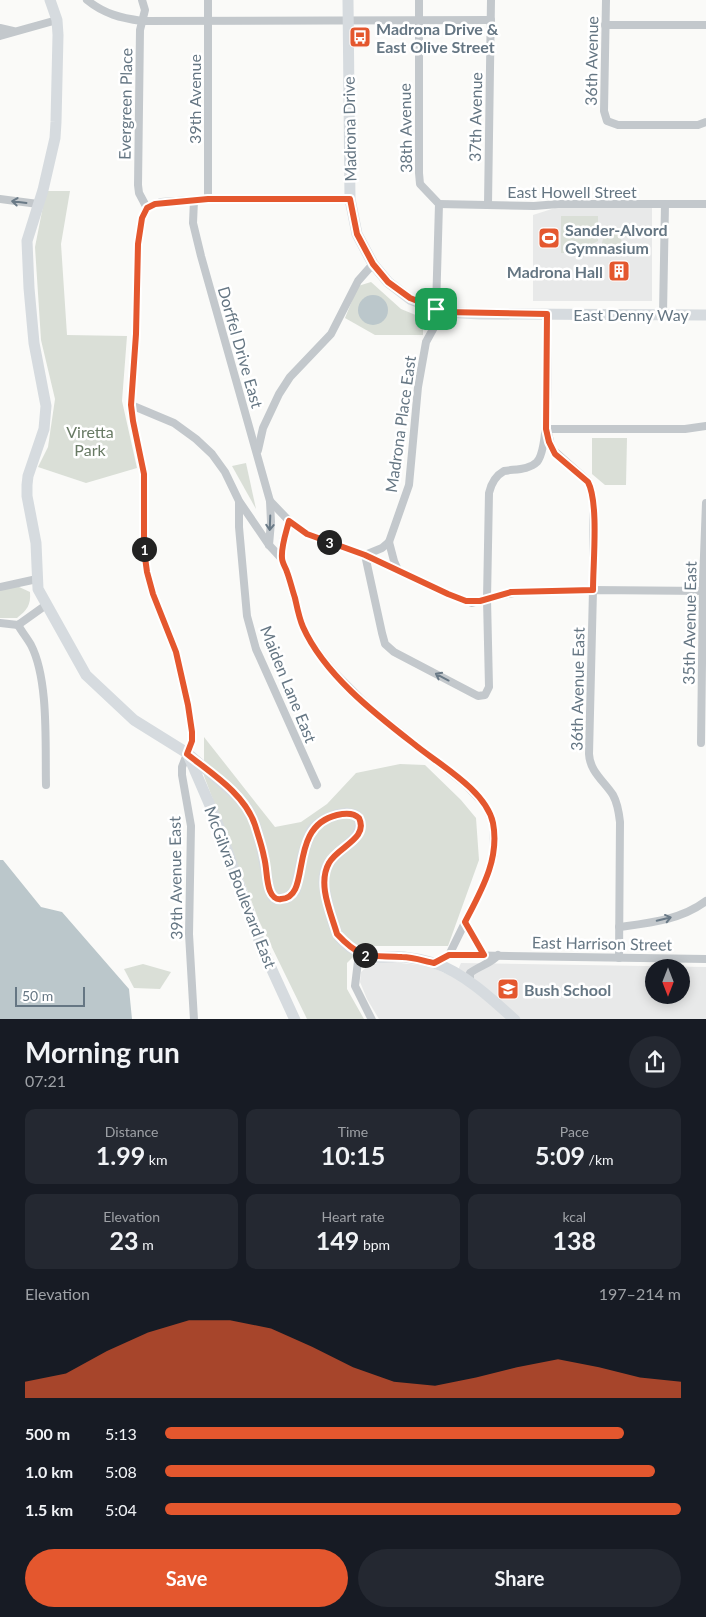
<!DOCTYPE html>
<html lang="en">
<head>
<meta charset="utf-8">
<style>
  :root { --surface:#171b24; --page:#242831; --text:#f1f3f6; --muted:#9ea1a6; --accent:#e4572e }
  body { margin:0; font-family:Lato,sans-serif; background:var(--page); color:var(--text); height:100vh; display:flex; flex-direction:column; font-size:19px; white-space:nowrap }
  * { box-sizing:border-box; margin:0 }
  p { font-size:16px; color:var(--muted) }
  .icon { flex:none; width:28px; height:28px; fill:none; stroke:currentColor; stroke-width:2; stroke-linecap:round; stroke-linejoin:round }
  .map { position:relative; height:1019px; overflow:hidden }
  .details { display:flex; flex-direction:column; background:var(--surface); flex:1 }
  .details>* { flex:none }
  .needle { width:32px; rotate:180deg }
  .buttons { position:absolute; left:645px; top:959px; display:grid; gap:10px }
  .buttons a { display:grid; place-items:center; width:45px; height:45px; border-radius:50%; background:var(--surface); box-shadow:0 2px 12px #0003; font-size:25px }
  .scale { position:absolute; left:15px; bottom:12px; width:70px; box-sizing:border-box; padding-left:5px; border:2px solid #657683; border-top:0; font-size:14px; line-height:18px; white-space:nowrap; color:#657683; -webkit-text-stroke:4px #fff; paint-order:stroke }
  .pin { position:absolute; display:grid; place-items:center; width:42px; height:42px; color:#fff; margin:-21px; border-radius:10px; box-shadow:0 2px 8px #0006 }
  .km { position:absolute; width:25px; height:25px; margin:-12px; border-radius:50%; background:#222; color:#fff; font-size:14px; line-height:25px; text-align:center }
  .round { display:grid; place-items:center; flex:none; width:52px; height:52px; border-radius:26px; background:var(--page) }
  .headline { display:flex; align-items:center; justify-content:space-between; height:85px; padding:0 25px }
  h1 { font-size:28px; font-weight:700; line-height:38px }
  .stats { display:grid; grid-template-columns:repeat(3,1fr); gap:8px; height:85px; padding:5px 25px }
  .stats div { display:grid; align-content:center; border-radius:10px; background:var(--page); text-align:center }
  .stats b { font-size:25px; font-weight:700 }
  .stats small { font-size:14px; font-weight:400 }
  .stats p { font-size:14px }
  .chart { height:140px; padding:10px 25px }
  .chart p { display:flex; justify-content:space-between }
  .chart svg { width:100%; height:90px; margin-top:5px; fill:var(--accent); opacity:.7 }
  .primary-button { display:flex; gap:10px; margin-top:auto; padding:10px 25px }
  .primary-button a { flex:1; height:58px; border-radius:30px; background:var(--accent); color:#fff; font-size:20px; font-weight:700; line-height:58px; text-align:center }
  .primary-button a+a { background:var(--page); color:var(--text) }
  ul { padding:0 25px; list-style:none; font-size:16px }
  li { display:grid; grid-template-columns:80px 60px 1fr; align-items:center; height:38px }
  li i { height:12px; border-radius:6px; background:var(--accent) }
  .map>svg:first-child { display:block }
  .built { fill:#e8e9e9; fill-rule:evenodd }
  .green { fill:#dadfd7 }
  .water { fill:#bbc7cb }
  .lines { fill:none; stroke-linecap:round; stroke-linejoin:round }
  .street { stroke:#c3c8cc; stroke-width:8 }
  .secondary { stroke:#d6dbdf; stroke-width:11 }
  .oneway { stroke:#6a7a87 }
  .route-casing { stroke:#fff; stroke-width:10 }
  .route { stroke:#e4572e; stroke-width:6 }
  .labels { text-anchor:middle; dominant-baseline:central; stroke-width:5; stroke-linejoin:round; paint-order:stroke }
  .poi-label { font-size:16px; font-weight:bold; fill:#657683; stroke:#fff; text-anchor:start }
  .street-label { font-size:16px; fill:#657683; stroke:#fff }
  .park-label { font-size:16px; fill:#687a64; stroke:#fff }
</style>
</head>
<body>
<div class="map">
<svg width="706" height="1020" viewBox="0 0 706 1020">
  <rect width="100%" height="100%" fill="#fafaf8"/>
  <g class="built">
    <path d="M652,206V301H533V215L558,207Z"/>
    <path d="M384,961L427,966L455,977L461,963L706,967V1019H379L367,999L360,982L361,972L368,966ZM654,968H681V995H654Z"/>
  </g>
  <g class="green">
    <path d="M46,191H70L61,244L67,335L127,336L122,401L137,468L86,483L38,467L48,447L55,399L41,340L35,247Z"/>
    <path d="M561,216H598V241L590,245L588,253H561Z"/>
    <circle cx="612" cy="243" r="10"/>
    <path d="M371,282L401,309L423,318V335H375L345,318L358,286Z"/>
    <path d="M592,438H627L626,485H605L592,474Z"/>
    <path d="M246,463L256,509L232,466Z"/>
    <path d="M17,586L30,592C31,605 27,610 17,618H0V589Z"/>
    <path d="M204,737L275,827L301,822L327,804L356,773L400,764L425,765L461,800L476,818L479,860L448,946H364L347,963V989L364,1019H307L259,921L204,776Z"/>
    <path d="M143,964L171,972L160,989L134,988L124,969Z"/>
  </g>
  <g class="water">
    <circle cx="373" cy="310" r="15"/>
    <path d="M0,860H3L41,907L62,912L129,989L132,1019H0Z"/>
  </g>
  <g class="lines">
    <g class="street">
      <path d="M87,0C104,14 121,18 142,21L491,20"/>
      <path d="M142,0L145,10L140,30L138,185L139,193L147,208"/>
      <path d="M419,0V173L420,184L439,204L436,309"/>
      <path d="M606,0L604,111L607,121L618,125H698L706,122"/>
      <path d="M605,25H706"/>
      <path d="M0,28L13,31"/>
      <path d="M0,36L57,20"/>
      <path d="M0,199L38,204"/>
      <path d="M208,199V0"/>
      <path d="M194,200L193,223L201,256L270,501L293,525L307,534L365,555L448,594L472,603L501,595L520,592L593,590L706,591"/>
      <path d="M439,204L534,206L558,204H706"/>
      <path d="M488,204L491,0"/>
      <path d="M147,208L142,218L138,244L136,334L131,405L133,421L144,474V550L147,572L153,594L176,651L188,705L192,733V741L182,767V775L191,826L189,934L194,1020"/>
      <path d="M147,208L161,202L208,199H350"/>
      <path d="M663,314L665,204"/>
      <path d="M131,405L174,423L196,439L212,454L225,472L239,501L269,545L282,559L287,572L302,626L311,642L324,660L334,672L370,708L466,785L485,805L493,823L494,854L484,884L449,955"/>
      <path d="M258,450L263,428L279,394L290,377L331,334L358,281L373,264"/>
      <path d="M239,502V527L247,616L256,649L317,785"/>
      <path d="M389,542L382,548L365,555L382,633L385,644L394,652L478,696L485,695L489,687L487,599L489,493C491,484 495,476 504,471C515,469 529,470 537,462C552,445 546,341 547,314"/>
      <path d="M269,545L271,522L270,501"/>
      <path d="M282,559L283,541L289,521"/>
      <path d="M398,570L394,561L389,542L409,485L418,387L426,342L443,311"/>
      <path d="M0,587L37,579"/>
      <path d="M0,623L18,625L46,605"/>
      <path d="M18,625C22,632 27,638 31,645C49,680 45,745 46,785"/>
      <path d="M701,743L703,582L706,503"/>
      <path d="M465,922L484,955"/>
      <path d="M619,927C649,923 681,920 706,901"/>
      <path d="M359,953L355,986L372,1020"/>
      <path d="M619,958L620,822C619,813 618,804 613,795C604,781 590,772 589,754L593,590V499L591,488L588,481L552,449L547,429H685L706,426"/>
      <path d="M434,963L449,955L706,959"/>
      <path d="M470,983V973C479,966 492,963 498,955"/>
    </g>
    <g class="secondary">
      <path d="M50,0L57,20L58,35L56,122L55,138L43,190L27,241L29,288L34,343L46,406L44,429L28,476L27,485V496L36,543L38,589L86,675L134,720L187,753L237,796L247,808L254,821L261,845L269,888L273,897L277,899L287,898L295,891L303,854L311,831L315,826L327,818L336,815L347,813L356,815L360,821C363,847 321,850 324,884C325,894 333,927 338,935C345,946 360,955 373,957C383,958 393,956 404,957C413,958 424,960 434,963C463,972 492,999 515,1020"/>
      <path d="M348,0L350,199L357,234L373,264L388,282L410,299L445,312L480,314L706,315"/>
      <path d="M189,757L218,824L261,946L295,1020"/>
    </g>
  </g>
  <defs><path id="oneway-shaft" d="M-6 0H5M1.5-3L5.5 0L1.5 3" fill="none" stroke-width="1.6" stroke-linecap="round" stroke-linejoin="round" transform="scale(1.25)"/></defs>
  <g class="oneway">
    <use href="#oneway-shaft" transform="translate(19 202) rotate(-173)"/>
    <use href="#oneway-shaft" transform="translate(270 523) rotate(92)"/>
    <use href="#oneway-shaft" transform="translate(442 677) rotate(-152)"/>
    <use href="#oneway-shaft" transform="translate(664 919) rotate(-13)"/>
  </g>
  <g class="lines">
    <g class="route-casing">
      <path id="route" d="M208,199H350L357,234L373,264L388,282L410,298L445,312L547,314L546,429L549,442L555,454L588,482C599,503 593,563 593,590L511,592L480,601H466L448,594L365,555L307,534L289,521C286,533 281,546 282,558C282,563 286,568 287,572C290,580 292,589 295,598C297,607 299,618 303,627C324,674 374,713 414,744C438,764 486,790 493,823C500,859 481,891 465,922L484,955H449L434,963C424,961 413,957 402,957C370,955 362,961 337,934C331,913 317,884 329,863C337,847 369,839 359,818C353,812 345,813 337,815C286,827 313,898 281,899C276,900 272,896 270,891C266,881 267,868 264,857C262,846 258,835 255,825C245,794 211,773 187,754L192,741V732L188,705L176,652L153,594L147,572L144,550V474L133,421L131,405L136,334L138,244L142,218L147,208L155,204Z"/>
    </g>
    <use href="#route" class="route"/>
  </g>
  <defs>
    <g id="bus-square" transform="scale(1.125)"><rect x="-9" y="-9" width="18" height="18" rx="4" fill="#e4572e" stroke="#fff"/><path d="M-5-6H5V4H4V6H2V4H-2V6H-4V4H-5ZM-3.5-4V0h7V-4ZM-3.5 1.2v1.5H-2V1.2ZM2 1.2v1.5H3.5V1.2Z" fill="#fff"/></g>
    <g id="stadium-square" transform="scale(1.125)"><rect x="-9" y="-9" width="18" height="18" rx="4" fill="#e4572e" stroke="#fff"/><path d="M0-5a6.5 5 0 1 0 0 10a6.5 5 0 1 0 0-10ZM-3.5-1.8h7v3.6h-7Z" fill="#fff"/></g>
    <g id="building-square" transform="scale(1.125)"><rect x="-9" y="-9" width="18" height="18" rx="4" fill="#e4572e" stroke="#fff"/><path d="M-4-6H4V6H1V3H-1V6H-4ZM-2.5-4.3h1.7v1.8h-1.7ZM.8-4.3h1.7v1.8H.8ZM-2.5-1h1.7V.8h-1.7ZM.8-1h1.7V.8H.8Z" fill="#fff"/></g>
    <g id="school-square" transform="scale(1.125)"><rect x="-9" y="-9" width="18" height="18" rx="4" fill="#e4572e" stroke="#fff"/><path d="M0-5L7-2L0 1L-7-2ZM-4 1L0 2.5L4 1V4Q0 6-4 4Z" fill="#fff"/></g>
  </defs>
  <g fill-rule="evenodd">
    <use href="#bus-square" x="360" y="37"/>
    <use href="#stadium-square" x="549" y="238"/>
    <use href="#building-square" x="619" y="271"/>
    <use href="#school-square" x="508" y="989"/>
  </g>
  <g class="labels">
    <g class="poi-label">
      <text x="376" y="28">Madrona Drive &amp;<tspan x="376" dy="18">East Olive Street</tspan></text>
      <text x="565" y="229">Sander-Alvord<tspan x="565" dy="18">Gymnasium</tspan></text>
      <text x="603" y="271" text-anchor="end">Madrona Hall</text>
      <text x="524" y="989">Bush School</text>
    </g>
    <g class="street-label">
      <text transform="translate(591 61) rotate(-89)">36th Avenue</text>
      <text transform="translate(194 99) rotate(-90)">39th Avenue</text>
      <text transform="translate(125 104) rotate(-89)">Evergreen Place</text>
      <text transform="translate(475 117) rotate(-89)">37th Avenue</text>
      <text transform="translate(405 128) rotate(-91)">38th Avenue</text>
      <text transform="translate(349 129) rotate(-91)">Madrona Drive</text>
      <text x="572" y="191">East Howell Street</text>
      <text x="631" y="314">East Denny Way</text>
      <text transform="translate(241 347) rotate(74)">Dorffel Drive East</text>
      <text transform="translate(400 424) rotate(-82)">Madrona Place East</text>
      <text transform="translate(689 623) rotate(-89)">35th Avenue East</text>
      <text transform="translate(289 684) rotate(68)">Maiden Lane East</text>
      <text transform="translate(577 689) rotate(-89)">36th Avenue East</text>
      <text transform="translate(175 878) rotate(-91)">39th Avenue East</text>
      <text transform="translate(241 887) rotate(69)">McGilvra Boulevard East</text>
      <text transform="translate(602 943) rotate(1)">East Harrison Street</text>
    </g>
    <g class="park-label">
      <text x="90" y="431">Viretta<tspan x="90" dy="18">Park</tspan></text>
    </g>
  </g>
</svg>
<div class="buttons">
<a><svg class="needle" viewBox="-14 -14 28 28"><path d="M0-13l5 13h-10z" fill="#e53935"/><path d="M0 13l5-13h-10z" fill="#9ea1a6"/></svg></a>
</div>
<div class="scale">50 m</div>
<div class="pin" style="left:436px;top:309px;background:#1e9e55"><svg class="icon" aria-label="arrive" viewBox="0 0 24 24"><path d="M6 21V4h12l-3 4 3 4H6"/></svg></div>
<b class="km" style="left:144px;top:549px">1</b>
<b class="km" style="left:365px;top:955px">2</b>
<b class="km" style="left:329px;top:542px">3</b>
</div>
<section class="details">
<div class="headline"><div><h1>Morning run</h1><p>07:21</p></div><a class="round"><svg class="icon" aria-label="share" viewBox="0 0 24 24"><path d="M12 15V3M7 8l5-5 5 5M5 13v7h14v-7"/></svg></a></div>
<div class="stats">
<div><p>Distance</p><b>1.99<small> km</small></b></div>
<div><p>Time</p><b>10:15</b></div>
<div><p>Pace</p><b>5:09<small> /km</small></b></div>
</div>
<div class="stats">
<div><p>Elevation</p><b>23<small> m</small></b></div>
<div><p>Heart rate</p><b>149<small> bpm</small></b></div>
<div><p>kcal</p><b>138</b></div>
</div>
<div class="chart"><p><span>Elevation</span>197–214 m</p>
<svg viewBox="0 0 160 44" preserveAspectRatio="none"><path d="M0 44V36L10 32L20 21L30 12L40 6L50 6L60 10L70 19L80 29L90 36L100 38L110 34L120 29L130 25L140 29L150 34L160 36V44z"/></svg>
</div>
<ul>
<li><b>500 m</b>5:13<i style="width:89%"></i></li>
<li><b>1.0 km</b>5:08<i style="width:95%"></i></li>
<li><b>1.5 km</b>5:04<i style="width:100%"></i></li>
</ul>
<div class="primary-button"><a>Save</a><a>Share</a></div>
</section>
</body>
</html>
